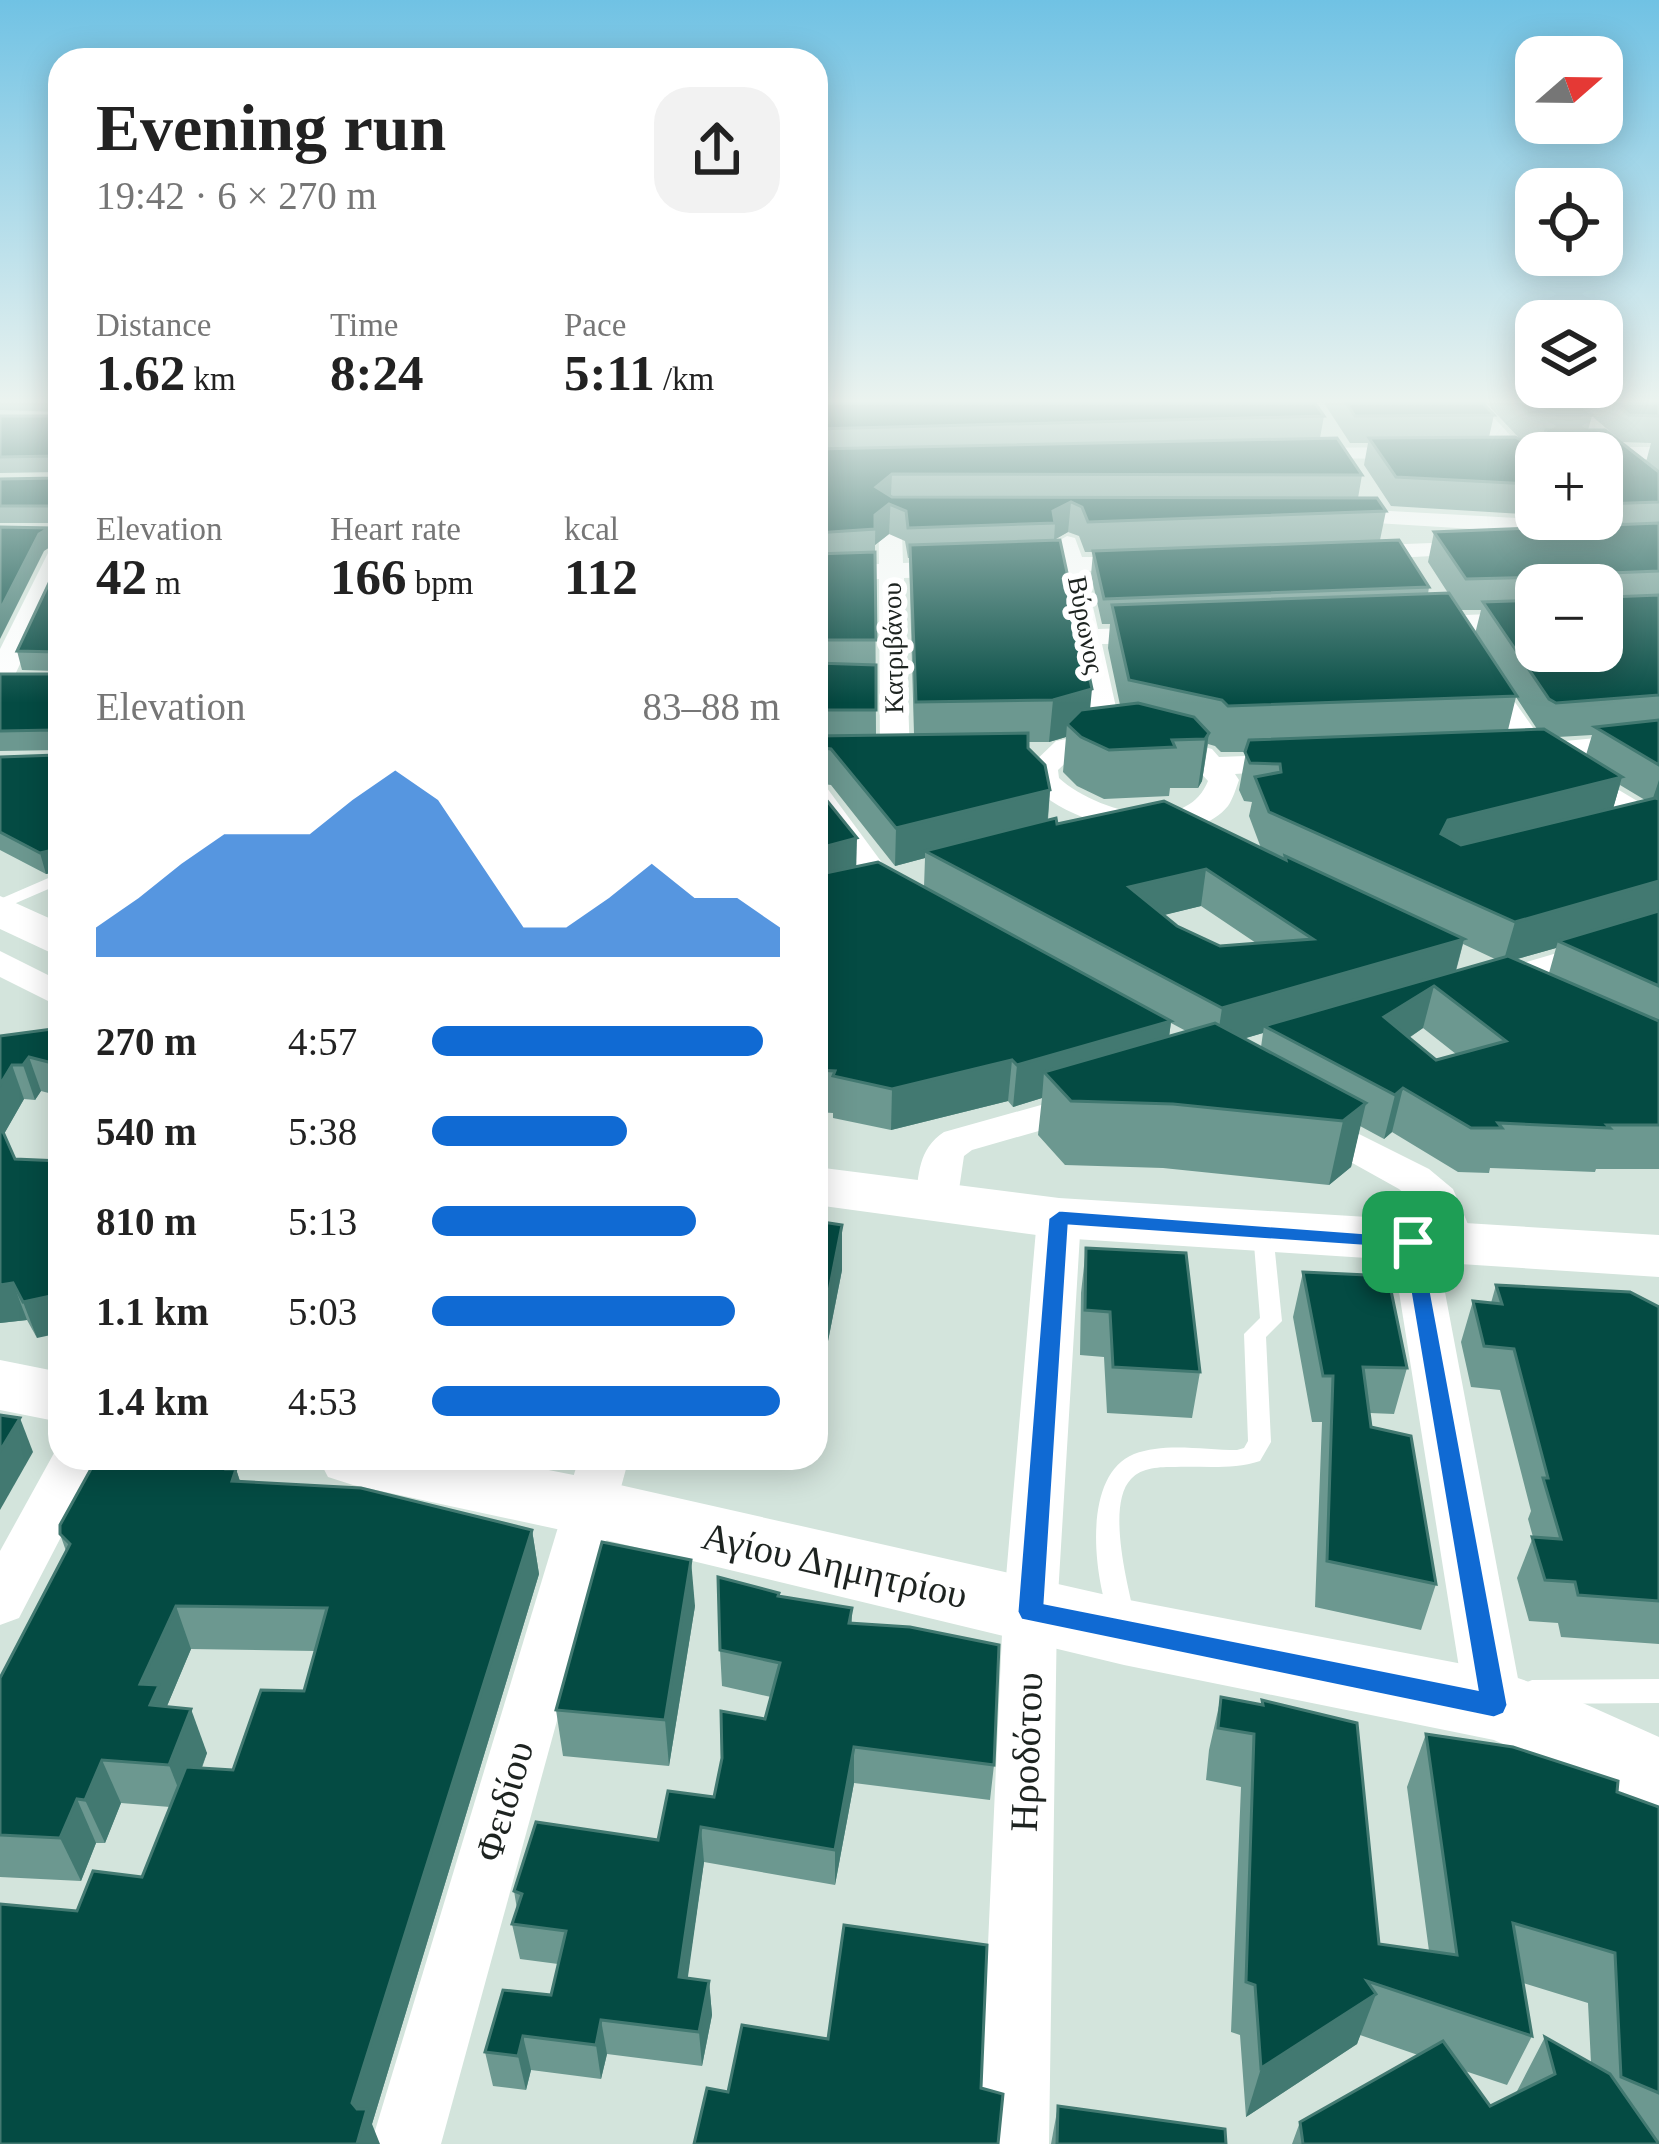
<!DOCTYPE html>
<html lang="en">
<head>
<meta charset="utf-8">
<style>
  :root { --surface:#fff; --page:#f2f2f2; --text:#222; --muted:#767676; --accent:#106ad3 }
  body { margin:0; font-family:Georgia,serif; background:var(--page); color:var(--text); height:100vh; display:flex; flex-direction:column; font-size:45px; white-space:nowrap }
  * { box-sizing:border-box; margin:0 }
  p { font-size:39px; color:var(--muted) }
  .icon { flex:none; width:66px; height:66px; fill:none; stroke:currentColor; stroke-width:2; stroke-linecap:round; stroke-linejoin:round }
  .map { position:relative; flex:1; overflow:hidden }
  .details { position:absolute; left:48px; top:48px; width:780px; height:1422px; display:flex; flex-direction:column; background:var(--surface); border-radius:36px; box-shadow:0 6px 30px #0003 }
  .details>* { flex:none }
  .needle { width:78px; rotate:70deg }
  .buttons { position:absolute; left:1515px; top:36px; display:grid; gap:24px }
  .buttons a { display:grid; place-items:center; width:108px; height:108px; border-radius:24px; background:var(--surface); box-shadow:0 6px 30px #0003; font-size:60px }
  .pin { position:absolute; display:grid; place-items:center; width:102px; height:102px; color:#fff; margin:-51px; border-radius:24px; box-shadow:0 6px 18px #0006 }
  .round { display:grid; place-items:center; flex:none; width:126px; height:126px; border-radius:36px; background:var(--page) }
  .head { display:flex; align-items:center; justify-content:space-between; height:204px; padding:0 48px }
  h1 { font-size:66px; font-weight:800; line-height:90px }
  .metrics { display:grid; grid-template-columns:repeat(3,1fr); gap:18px; height:204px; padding:12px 48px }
  .metrics div { display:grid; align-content:center }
  .metrics b { font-size:51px; font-weight:800 }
  .metrics small { font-size:33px; font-weight:400 }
  .metrics p { font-size:33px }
  .chart { height:336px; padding:24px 48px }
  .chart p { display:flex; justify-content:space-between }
  .chart svg { width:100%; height:216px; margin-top:12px; fill:var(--accent); opacity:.7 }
  ul { padding:0 48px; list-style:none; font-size:39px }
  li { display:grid; grid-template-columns:192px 144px 1fr; align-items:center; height:90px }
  li i { height:30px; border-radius:15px; background:var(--accent) }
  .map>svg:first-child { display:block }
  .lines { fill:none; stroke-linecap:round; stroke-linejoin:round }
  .lane { fill:#fff; fill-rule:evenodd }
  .street { fill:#fff; fill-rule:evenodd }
  .secondary { fill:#fff; fill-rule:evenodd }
  .wall { fill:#6c9890; fill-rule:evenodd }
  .shaded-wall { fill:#427971 }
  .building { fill:#044b43; stroke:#427971; stroke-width:3; fill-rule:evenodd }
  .route { fill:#106ad3; stroke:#fff; stroke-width:3; fill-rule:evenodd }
  .labels { text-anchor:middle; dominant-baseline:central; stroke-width:12; stroke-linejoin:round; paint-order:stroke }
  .far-street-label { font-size:27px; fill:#1d2320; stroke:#fff }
  .near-street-label { font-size:39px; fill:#1d2320; stroke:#fff }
</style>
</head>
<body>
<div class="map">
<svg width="1659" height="2144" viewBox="0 0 1659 2144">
  <rect width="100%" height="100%" fill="#d3e4dc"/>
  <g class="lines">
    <g class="lane">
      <path d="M60,873V884L0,910V899Z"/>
      <path d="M1263,1225L1270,1227L1273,1232L1282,1321L1266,1337L1271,1442L1260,1461C1232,1470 1205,1466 1175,1467C1160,1467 1142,1467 1131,1479C1106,1505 1128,1586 1135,1618L1131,1626L1122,1629L1113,1626C1094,1583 1080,1476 1134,1454C1165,1442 1204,1450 1237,1450L1244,1448L1248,1441L1244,1334L1260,1318L1253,1232L1256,1227Z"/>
      <path d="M1659,1679V1703L1532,1704L1523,1700L1519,1692L1523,1684L1532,1680Z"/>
    </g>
    <g class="street">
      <path d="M846,403H866L900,470L903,563L1058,558L1055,543L1067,536L1075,538L1082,557H1149L1152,562L1140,569L1085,571L1098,629L1160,627L1173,635L1160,643L1102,644L1121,730L1133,728L1212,749L1219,757L1294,754L1305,757L1309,763L1305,769L1235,774L1239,780C1236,788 1233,799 1228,806C1187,856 1063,826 1029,781L1028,768L1056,741L1093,734L1061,572L904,578L910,757L906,763H884L880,757L879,579L816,581V567L879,564L878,470ZM1133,746L1190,761L1208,781C1185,838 1094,810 1059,778L1058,770L1075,754Z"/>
      <path d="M1459,403H1480L1536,463V482L1528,481Z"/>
      <path d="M1580,447H1659V459H1602V453H1570Z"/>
      <path d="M1298,448L1420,447L1430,453L1420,459L1291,458V450Z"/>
      <path d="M1335,508L1536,519L1659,517V531L1522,532L1327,520V510Z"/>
      <path d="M1482,541L1490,543V553L1355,560L1343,553L1355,546Z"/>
      <path d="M60,546V578L14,677L0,685V649L48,553Z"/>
      <path d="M1536,612V628L1417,633L1404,625L1417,617Z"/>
      <path d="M1482,668L1492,670L1544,743L1659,732V750L1567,759L1659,814V838L1531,763L1516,760L1512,754L1517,747L1468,676Z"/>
      <path d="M816,786L827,788L883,864L924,897L919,904C885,913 824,847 816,815C814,807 816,794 816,786Z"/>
      <path d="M1659,923V944L1492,995L1479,992L1474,984L1479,976Z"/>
      <path d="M0,951L60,981V1007L0,977Z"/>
      <path d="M1091,1091L1105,1094L1111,1103L1105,1112L972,1150L964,1156L957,1203L951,1213L936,1217L921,1213L915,1203C919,1174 918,1149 944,1132Z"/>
      <path d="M1309,1109L1429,1169L1453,1189L1476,1243L1470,1254L1454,1258L1437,1250L1523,1705L1514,1723L1494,1730L1474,1723L1465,1705L1391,1242L1397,1231L1413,1227L1428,1231L1419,1206L1399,1189L1295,1131L1289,1122L1295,1113Z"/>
      <path d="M1059,1204L1074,1208L1081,1218L1057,1612L1049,2144H979L1003,1612L1037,1218L1044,1208Z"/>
      <path d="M59,1444L60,1458H102L19,1618L0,1625V1551Z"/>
      <path d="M579,1458H629L441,2144H371Z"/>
    </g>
    <g class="secondary">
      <path d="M0,896L60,923V957L0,929Z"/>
      <path d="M816,1167L1059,1198L1659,1235V1277L1059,1238L816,1205Z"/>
      <path d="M0,1360L60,1372V1422L0,1410Z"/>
      <path d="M318,1458H487L589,1478L1124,1599L1494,1670L1556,1691L1659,1737V1815L1494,1740L1124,1665L589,1536L353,1485L328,1477Z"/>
    </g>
  </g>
  <g class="wall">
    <path d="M0,403H60V412L0,410Z"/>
    <path d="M816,403L1324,416L1320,438L1362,475L1358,498L1386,511L1380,540L1429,587L1428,594L1448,593L1428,562L1434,532L1527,528L1529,518L1522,514L1391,506L1364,465L1368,443H1350L1324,403H1483L1494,415L1489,437L1520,439L1486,403H1659V1169H1596L1595,1172L1490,1168L1489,1173L1458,1172L1392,1132L1384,1139L1360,1126L1351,1167L1329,1185L1163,1168L1065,1165L1038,1135L1042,1098L1013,1107L1008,1101L891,1130L833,1118V1113L816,1112V787L856,866L924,887L925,858L895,866L831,785L816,783ZM1592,416L1622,442L1651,443L1646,462L1588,430ZM1536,453H1602V519H1536ZM1068,532L1079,536L1085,552H1093L1091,575L1102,624H1110L1108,648L1120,705L1090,709L1054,540ZM889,534L905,541L908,558H909L914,734L876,735L875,545ZM1536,585H1602L1536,651ZM1460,610H1481L1475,634ZM1516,697L1537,729L1508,730ZM1592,735L1586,755L1558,737ZM1066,737L1063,772L1077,786L1104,799L1169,796L1170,788H1198L1202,781L1208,744L1215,746L1221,752H1246L1239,790L1244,801L1252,802L1249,816L1261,848L1057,824L1048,820L1050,790L1028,748V742H1049ZM1620,785L1645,800L1613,808ZM1201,906L1256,943L1220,946L1177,926L1163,915ZM1463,944L1495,959L1456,971ZM1556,948L1549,973L1517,959ZM1171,1023L1186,1031L1169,1036ZM1423,1028L1456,1054L1436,1060L1409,1038ZM1263,1033L1261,1047L1245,1038Z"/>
    <path d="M60,412V871L46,874L0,850V757L57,755L58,750L0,751V674H58V671L22,670L17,651L59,562V523H0V479L56,478L58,472L0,473V416H56Z"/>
    <path d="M60,1034V1096L41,1091L35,1100L24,1099L4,1134L37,1338L27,1320L0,1323V1036Z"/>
    <path d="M816,1221L842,1270L828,1341L816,1340Z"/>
    <path d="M1086,1248L1200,1372L1192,1418L1107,1413L1104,1357L1080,1355L1081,1293Z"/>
    <path d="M1303,1272L1407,1368L1394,1414L1370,1413L1371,1427L1436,1584L1421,1630L1315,1607L1322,1422H1312L1293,1317Z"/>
    <path d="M1496,1285L1659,1307V1644L1561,1637L1558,1623L1529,1621L1517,1578L1533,1537L1528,1519L1531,1511L1500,1390L1471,1387L1461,1342L1473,1301L1491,1303Z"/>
    <path d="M232,1469H236L240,1481L532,1530L539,1574L372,2124L77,1911L142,1877L170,1807L121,1803L105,1843H96L81,1881L0,1877V1678L66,1551L60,1534ZM191,1649L315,1651L304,1691L233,1770L202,1768L207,1753L167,1706Z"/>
    <path d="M779,1597L852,1608V1623L994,1765L990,1800L854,1783L835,1885L704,1862L687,1978L709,1981L712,2015L702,2066L607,2054L601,2079L531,2070L526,2090L493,2086L485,2052L551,1995L558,1964L520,1959L512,1924L517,1909L514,1891L658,1840L714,1797L765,1719L771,1697L722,1686L720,1650Z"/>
    <path d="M695,1606L669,1766L563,1756L556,1710Z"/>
    <path d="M1221,1697L1261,1705L1262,1700L1379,1944L1429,1951L1407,1787L1426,1734L1617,1792L1659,1807V2144H1292L1300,2122L1418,2055L1360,2035L1357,2044L1246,2117L1240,2035L1231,2032L1241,1787L1206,1780L1209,1750ZM1523,1983L1588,2003L1591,2063L1545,2037L1516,2093L1490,2106L1465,2071L1507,2085L1532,2036Z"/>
    <path d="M1058,2106L1226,2144H1051Z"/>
  </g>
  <g class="shaded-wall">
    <path d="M892,474L889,534L875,545L876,487Z"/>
    <path d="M1071,502L1068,532L1054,540L1055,523L1053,511Z"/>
    <path d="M49,528L53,545L44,551L0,639V610L39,534Z"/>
    <path d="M1092,689L1088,731L1067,724L1066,737L1049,742L1053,700Z"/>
    <path d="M1209,733L1202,781L1198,788L1205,739Z"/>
    <path d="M1622,777L1611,816L1431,874L1441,834L1448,820Z"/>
    <path d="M1659,780V802L1651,804Z"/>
    <path d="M1050,790L1047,826L925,851V858L895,866L896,828Z"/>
    <path d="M857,838L856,875L816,887V849Z"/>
    <path d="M57,849L60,858V871L46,874L40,853Z"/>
    <path d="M1206,869L1201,906L1124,925L1129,887Z"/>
    <path d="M1659,881V915L1558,941L1556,948L1503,963L1515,922Z"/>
    <path d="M1464,939L1454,977L1264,1026L1263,1033L1216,1047L1222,1008Z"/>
    <path d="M1434,986L1423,1028L1374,1061L1384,1017Z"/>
    <path d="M1171,1021L1166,1062L1044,1072L1042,1098L1013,1107L1017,1065Z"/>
    <path d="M29,1057L41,1091L35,1100L23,1065Z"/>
    <path d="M1012,1060L1008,1101L891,1130L892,1089Z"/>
    <path d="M12,1065L24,1099L0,1141V1085Z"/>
    <path d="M1403,1088L1392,1132L1384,1139L1395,1095Z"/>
    <path d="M1366,1103L1351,1167L1329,1185L1343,1121Z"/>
    <path d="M842,1225V1270L828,1341V1296Z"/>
    <path d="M13,1283L27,1320L0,1323V1285Z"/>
    <path d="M60,1294V1333L37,1338L23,1302Z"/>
    <path d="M20,1418L33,1452L0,1510V1451Z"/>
    <path d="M229,1458L234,1475L236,1469L250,1513L226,1469Z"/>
    <path d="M532,1530L539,1574L372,2124L380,2144H357L352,2103Z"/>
    <path d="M691,1560L695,1606L669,1766L665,1720Z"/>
    <path d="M176,1606L191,1649L167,1706L176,1728L167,1749L140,1684Z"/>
    <path d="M191,1709L207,1753L186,1808L169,1765Z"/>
    <path d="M854,1747V1783L835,1885V1850Z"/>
    <path d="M102,1760L121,1803L105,1843L85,1800Z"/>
    <path d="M77,1799L96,1843L81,1881L60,1838Z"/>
    <path d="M701,1827L704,1862L683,2012L679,1977Z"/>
    <path d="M709,1981L712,2015L702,2066L699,2032Z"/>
    <path d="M1376,1994L1357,2044L1246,2117L1261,2068Z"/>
    <path d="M601,2020L607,2054L601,2079L596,2045Z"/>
    <path d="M523,2036L531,2070L526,2090L518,2056Z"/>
  </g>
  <g class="building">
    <path d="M816,403H1315L1324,416L816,429Z"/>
    <path d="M1346,403H1483L1494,415L1355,416Z"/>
    <path d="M1517,403H1580L1592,415H1529Z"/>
    <path d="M1615,403H1659V416L1629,415Z"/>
    <path d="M60,412V460L56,456L0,457V416H56Z"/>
    <path d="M1546,430H1605L1659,472V502L1602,504V453H1536V488L1529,484L1396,477L1369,438L1515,437L1531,445L1542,443Z"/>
    <path d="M1337,438L1362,475L892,474L876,487L892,497L1377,498L1386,511L1088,522L1082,507L1071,502L1053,511L1055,523L908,528L906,511L889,504L875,515V529L816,533V449Z"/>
    <path d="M60,462V860L57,849L40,853L0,832V757L57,755L59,734L54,730L0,731V674H58V652L17,651L59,562V506H0V479L56,478Z"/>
    <path d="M1659,523V571L1611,573L1606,577L1611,597L1659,595V695L1556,703L1549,699L1483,602L1536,600V651H1602V585H1548L1547,577L1466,579L1434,532Z"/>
    <path d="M0,527L49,528L39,534L0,610Z"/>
    <path d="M1060,540L1092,689L1053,700L916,702L910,545Z"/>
    <path d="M1399,540L1429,587L1104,599L1093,551Z"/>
    <path d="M875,552L876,640H816V554Z"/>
    <path d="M1449,593L1517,696L1228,706L1222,700L1129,680L1112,605Z"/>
    <path d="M816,663L876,665V710H816Z"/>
    <path d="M1138,703L1194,717L1209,733L1205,739L1172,740L1175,747L1109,750L1081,737L1067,724L1081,710Z"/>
    <path d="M1659,720V765L1595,727Z"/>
    <path d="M1544,729L1622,777L1448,820L1441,834L1461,845L1655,798L1659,799V881L1515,922L1269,812L1255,777L1281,772L1280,764L1250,763L1245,752L1249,740Z"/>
    <path d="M1028,733V748L1045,765L1050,790L896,828L831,749L816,747V736Z"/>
    <path d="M816,787L857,838L816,849Z"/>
    <path d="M1164,801L1286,860L1285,856L1464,939L1222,1008L925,851L1056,818L1057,824ZM1206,869L1313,939L1220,946L1177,926L1129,887Z"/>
    <path d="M878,862L1171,1021L1017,1065L1012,1060L892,1089L833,1076L835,1071L816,1070V875Z"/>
    <path d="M1659,911V986L1558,941Z"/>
    <path d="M1508,956L1659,1021V1125H1607L1610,1128L1498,1123L1502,1128H1471L1403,1088L1395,1095L1264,1026ZM1434,986L1506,1041L1436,1060L1384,1017Z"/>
    <path d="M1215,1023L1366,1103L1343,1121L1173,1104L1071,1101L1044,1072Z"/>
    <path d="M52,1029L60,1034V1065L29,1057L23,1065H12L0,1085V1036Z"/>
    <path d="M0,1132H3L15,1159L60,1161V1294L23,1302L13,1283L0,1285Z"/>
    <path d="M816,1221L842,1225L828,1296L816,1295Z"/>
    <path d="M1086,1248L1186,1253L1200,1372L1113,1367L1110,1312L1085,1310Z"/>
    <path d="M1303,1272L1388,1276L1407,1368L1363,1367L1371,1427L1411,1436L1436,1584L1327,1561L1333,1376H1323Z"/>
    <path d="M1496,1285L1630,1292L1659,1307V1601L1578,1595L1575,1582L1545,1580L1532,1537L1561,1539L1543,1478H1548L1514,1349L1484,1346L1473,1301L1502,1304Z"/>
    <path d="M0,1415L20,1418L0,1451Z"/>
    <path d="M97,1458H228L226,1469H236L232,1481L361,1488L532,1530L352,2103L357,2109H367L357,2144H0V1904L77,1911L93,1871L142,1877L186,1767L233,1770L261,1690L304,1691L327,1608L176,1606L140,1684L159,1685L150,1705L191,1709L169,1765L102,1760L85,1800L77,1799L60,1838L0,1835V1678L70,1544L60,1534V1525Z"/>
    <path d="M602,1542L691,1560L665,1720L556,1710Z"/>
    <path d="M718,1577L779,1593L778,1596L852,1608L849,1623L910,1627L999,1645L994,1765L854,1747L835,1850L701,1827L679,1977L709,1981L699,2032L601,2020L596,2045L523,2036L518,2056L485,2052L503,1990L551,1995L566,1931L512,1924L522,1894L514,1891L536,1822L658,1840L668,1791L714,1797L722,1758L721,1711L765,1719L780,1663L720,1650Z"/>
    <path d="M1221,1697L1263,1705L1262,1700L1357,1723L1379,1944L1457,1955L1426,1734L1513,1747L1618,1781L1617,1792L1659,1807V2093L1621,2077L1615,1953L1513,1923L1532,2036L1367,1981L1376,1994L1261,2068L1255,1985L1246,1982L1254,1734L1218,1728Z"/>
    <path d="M844,1925L987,1945L981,2088L1003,2094L998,2144H694L707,2088L728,2092L742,2025L828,2039Z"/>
    <path d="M1545,2037L1610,2074L1659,2144H1303L1300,2122L1443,2041L1490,2106L1555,2074Z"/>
    <path d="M1058,2106L1225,2129L1226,2144H1057Z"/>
  </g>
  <linearGradient id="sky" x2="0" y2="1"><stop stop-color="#70c2e4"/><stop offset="0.57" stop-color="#ebf3ef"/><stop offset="1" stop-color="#ebf3ef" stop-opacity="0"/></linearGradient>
  <rect width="1659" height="703" fill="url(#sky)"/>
  <path class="route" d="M1059,1210L1421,1237L1508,1705L1504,1714L1494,1718L1021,1620L1017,1612L1048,1218ZM1069,1226L1403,1249L1477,1689L1045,1603Z"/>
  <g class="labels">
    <g class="far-street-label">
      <text transform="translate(1086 625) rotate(79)">Βύρωνος</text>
      <text transform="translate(893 648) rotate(-91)">Κατριβάνου</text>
    </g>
    <g class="near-street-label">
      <text transform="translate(835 1565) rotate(13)">Αγίου Δημητρίου</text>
      <text transform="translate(1026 1752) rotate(-88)">Ηροδότου</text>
      <text transform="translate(504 1801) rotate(-74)">Φειδίου</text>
    </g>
  </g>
</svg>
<div class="buttons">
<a><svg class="needle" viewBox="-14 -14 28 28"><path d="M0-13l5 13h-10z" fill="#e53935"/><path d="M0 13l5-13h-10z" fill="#767676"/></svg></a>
<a><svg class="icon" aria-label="locate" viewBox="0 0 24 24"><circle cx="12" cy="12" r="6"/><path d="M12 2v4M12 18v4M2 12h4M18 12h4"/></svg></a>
<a><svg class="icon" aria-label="layers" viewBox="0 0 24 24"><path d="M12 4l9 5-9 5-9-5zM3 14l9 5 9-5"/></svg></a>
<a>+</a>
<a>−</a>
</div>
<div class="pin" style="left:1413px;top:1242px;background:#1e9e55"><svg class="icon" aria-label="arrive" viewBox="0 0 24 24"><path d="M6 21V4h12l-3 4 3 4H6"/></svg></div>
<section class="details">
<div class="head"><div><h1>Evening run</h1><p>19:42 · 6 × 270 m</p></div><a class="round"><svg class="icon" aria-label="share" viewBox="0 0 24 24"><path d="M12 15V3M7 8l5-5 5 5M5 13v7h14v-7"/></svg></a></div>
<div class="metrics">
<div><p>Distance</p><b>1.62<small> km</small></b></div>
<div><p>Time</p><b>8:24</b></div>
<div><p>Pace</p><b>5:11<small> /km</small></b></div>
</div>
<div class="metrics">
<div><p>Elevation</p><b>42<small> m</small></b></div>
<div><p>Heart rate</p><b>166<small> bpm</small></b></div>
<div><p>kcal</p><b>112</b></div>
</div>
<div class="chart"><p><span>Elevation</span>83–88 m</p>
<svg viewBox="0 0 160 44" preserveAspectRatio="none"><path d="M0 44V38L10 32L20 25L30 19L40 19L50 19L60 12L70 6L80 12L90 25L100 38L110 38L120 32L130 25L140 32L150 32L160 38V44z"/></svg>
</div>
<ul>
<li><b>270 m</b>4:57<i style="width:95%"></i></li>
<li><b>540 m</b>5:38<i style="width:56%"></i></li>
<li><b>810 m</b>5:13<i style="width:76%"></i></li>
<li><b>1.1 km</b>5:03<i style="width:87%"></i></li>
<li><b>1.4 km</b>4:53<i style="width:100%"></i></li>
</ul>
</section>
</div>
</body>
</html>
